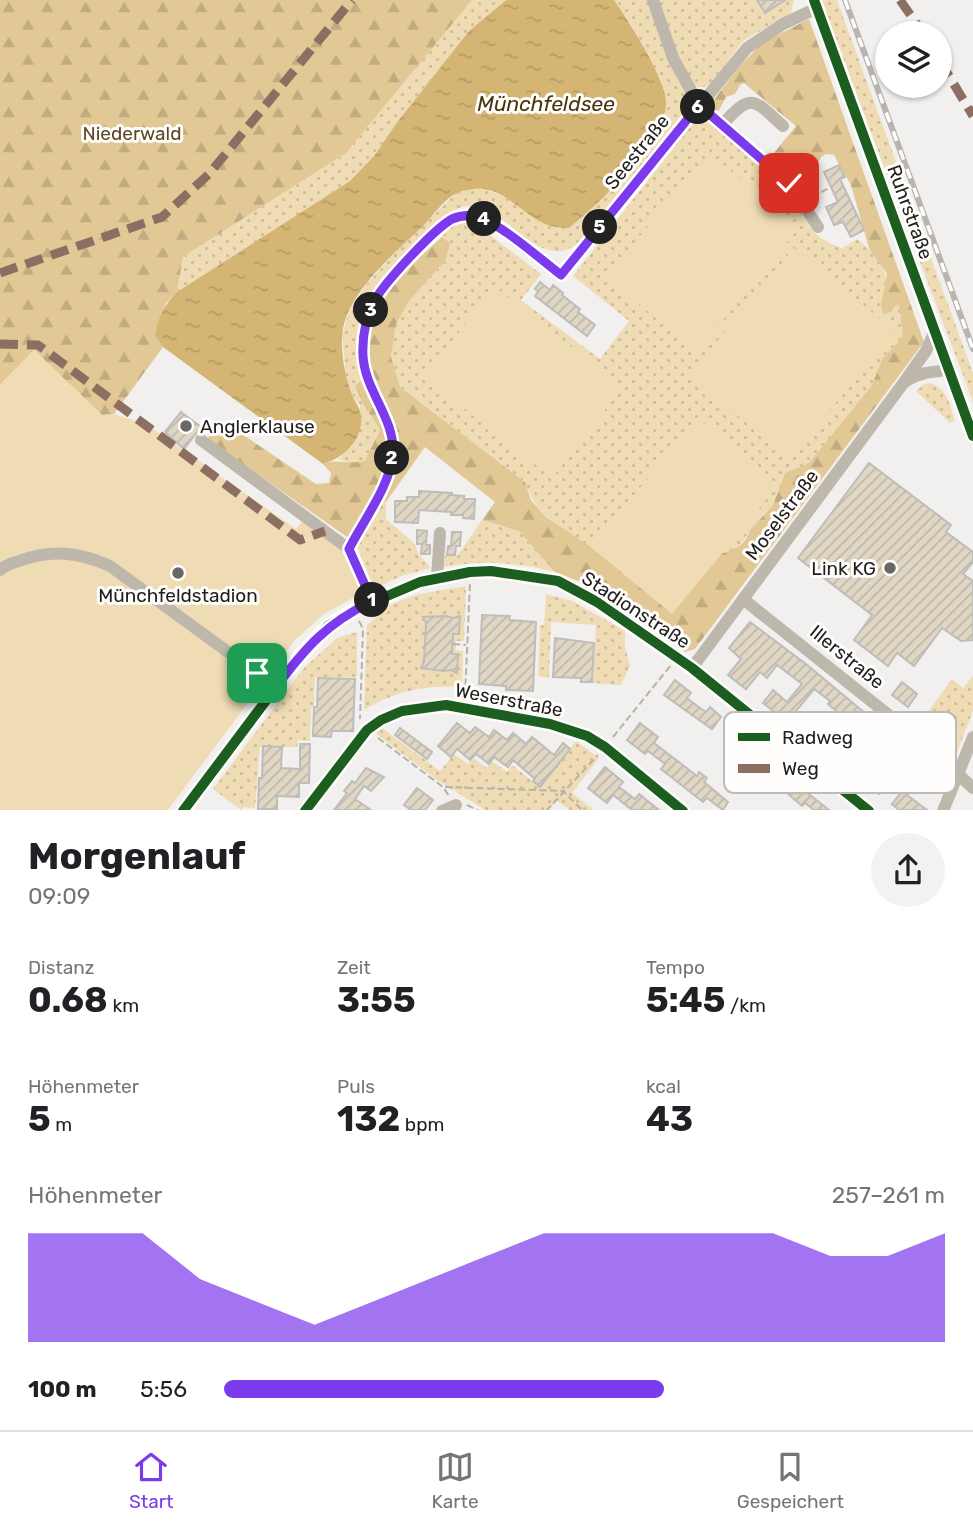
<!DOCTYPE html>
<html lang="de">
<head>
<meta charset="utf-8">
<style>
  :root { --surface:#fff; --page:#f2f2f2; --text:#202124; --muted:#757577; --line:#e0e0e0; --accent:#7c3aed }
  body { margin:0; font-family:Rubik,sans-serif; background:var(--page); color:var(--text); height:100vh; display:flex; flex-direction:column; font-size:26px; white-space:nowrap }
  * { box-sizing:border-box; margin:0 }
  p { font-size:23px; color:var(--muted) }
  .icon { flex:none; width:38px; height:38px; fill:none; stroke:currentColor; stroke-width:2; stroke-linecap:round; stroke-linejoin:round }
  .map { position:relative; height:810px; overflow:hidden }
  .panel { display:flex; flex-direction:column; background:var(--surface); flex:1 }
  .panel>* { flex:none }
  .fabs { position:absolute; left:875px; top:21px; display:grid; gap:14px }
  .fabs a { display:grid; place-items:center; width:77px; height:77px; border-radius:50%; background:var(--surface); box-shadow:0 2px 5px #0004; font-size:35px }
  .pin { position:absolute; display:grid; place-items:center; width:60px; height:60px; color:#fff; margin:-30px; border-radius:14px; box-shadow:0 4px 10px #0006 }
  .km { position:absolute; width:35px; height:35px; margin:-18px; border-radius:50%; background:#222; color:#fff; font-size:19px; line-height:35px; text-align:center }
  .round { display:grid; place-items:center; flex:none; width:74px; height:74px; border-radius:37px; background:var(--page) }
  .headline { display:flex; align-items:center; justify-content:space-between; height:119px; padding:0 28px }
  h1 { font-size:38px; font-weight:700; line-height:52px }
  .stats { display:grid; grid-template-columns:repeat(3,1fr); gap:10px; height:119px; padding:7px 28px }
  .stats div { display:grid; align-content:center }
  .stats b { font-size:35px; font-weight:700 }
  .stats small { font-size:19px; font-weight:400 }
  .stats p { font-size:19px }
  .chart { height:196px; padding:14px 28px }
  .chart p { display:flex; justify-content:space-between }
  .chart svg { width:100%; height:126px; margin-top:7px; fill:var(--accent); opacity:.7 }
  ul { padding:0 28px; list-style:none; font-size:23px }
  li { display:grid; grid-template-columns:112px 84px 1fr; align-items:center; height:52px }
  li i { height:18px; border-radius:9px; background:var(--accent) }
  .tabs { display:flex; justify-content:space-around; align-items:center; height:98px; border-top:2px solid var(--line); background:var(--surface); font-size:19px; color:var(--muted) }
  .tabs a { display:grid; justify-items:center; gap:4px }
  .tabs .selected { color:var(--accent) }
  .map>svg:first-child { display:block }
  .grass { fill:url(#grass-dots) }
  .forest { fill:url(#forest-firs) }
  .green { fill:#f0dcb4 }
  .water { fill:url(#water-ripples) }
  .building { fill:url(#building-hatch); stroke:#bebdbc; stroke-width:2 }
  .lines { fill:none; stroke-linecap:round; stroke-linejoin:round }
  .path { stroke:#b6b2ab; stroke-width:2; stroke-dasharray:7 3.5; stroke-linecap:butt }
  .minor { stroke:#bdb7ac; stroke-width:12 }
  .rail-casing { stroke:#b8b4af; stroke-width:6 }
  .rail { stroke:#fffefc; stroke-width:3.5; stroke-dasharray:10; stroke-linecap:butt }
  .quiet { stroke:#8d6e63; stroke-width:9; stroke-dasharray:18 9; stroke-linecap:butt }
  .cycleway-casing { stroke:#fffefc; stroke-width:15 }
  .cycleway { stroke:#1b5e20; stroke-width:10 }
  .route-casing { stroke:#fff; stroke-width:14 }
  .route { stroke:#7c3aed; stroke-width:9 }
  .poi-dot { fill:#686867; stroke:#fffefc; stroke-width:2.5 }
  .labels { text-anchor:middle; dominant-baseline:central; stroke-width:6; stroke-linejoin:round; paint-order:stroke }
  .park-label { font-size:19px; fill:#5b4922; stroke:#fffefc }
  .street-label { font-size:19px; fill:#1f1f1e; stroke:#fffefc }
  .poi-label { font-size:19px; fill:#1f1f1e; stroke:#fffefc; text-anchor:start }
  .water-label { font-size:21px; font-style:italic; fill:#47350d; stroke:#fffefc }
  .key { fill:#fffefc; stroke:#bcbbb9; stroke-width:2 }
  .key-label { font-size:19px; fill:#1f1f1e }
</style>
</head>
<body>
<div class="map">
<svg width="973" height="811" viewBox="0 0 973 811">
  <defs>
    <pattern id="grass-dots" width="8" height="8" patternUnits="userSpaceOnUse" patternTransform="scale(1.75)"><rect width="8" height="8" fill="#f0dcb4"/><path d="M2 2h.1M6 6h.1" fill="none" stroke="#cdbc9a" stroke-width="1.8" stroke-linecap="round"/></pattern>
    <pattern id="forest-firs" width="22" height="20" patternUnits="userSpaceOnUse" patternTransform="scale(1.75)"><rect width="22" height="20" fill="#e1c895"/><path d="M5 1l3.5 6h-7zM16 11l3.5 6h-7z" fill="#c1ab80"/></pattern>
    <pattern id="water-ripples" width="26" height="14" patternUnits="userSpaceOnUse" patternTransform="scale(1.75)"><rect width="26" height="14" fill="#d4b574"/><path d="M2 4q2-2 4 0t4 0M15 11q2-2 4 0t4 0" fill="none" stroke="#b69b64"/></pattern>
    <pattern id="building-hatch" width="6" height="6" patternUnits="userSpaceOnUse" patternTransform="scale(1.75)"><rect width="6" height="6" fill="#dfd6c4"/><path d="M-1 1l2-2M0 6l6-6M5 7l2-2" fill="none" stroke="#bfb7a8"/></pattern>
  </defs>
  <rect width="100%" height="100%" fill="#f1f0ee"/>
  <g class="grass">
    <path d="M472,0H506L469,31L398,121L374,156L350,181L177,292L183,257L346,153Z"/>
    <path d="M614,0H648L689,100V108L576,245C572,247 566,251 561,251C524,254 501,202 467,206C450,208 436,226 425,238C377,286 350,307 361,381L355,387L363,404L380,430L365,462L354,464L338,459L352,446L360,406L351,393L346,376L342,335L349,312L366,285L398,249L456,193L476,188L487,189L569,228L581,219L629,168L662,124L660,78L632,26Z"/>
    <path d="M656,0H794L791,13L743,41L711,84L704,87H695L682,70Z"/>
    <path d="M821,0H837L973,373V402Z"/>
    <path d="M703,117C728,137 756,156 778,178C804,205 800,235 842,248L857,239C882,256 888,278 895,306L899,305L902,310L903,334L899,341L882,359L872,385L809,463L785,473L773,505L750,530L740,546L721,554L778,485L697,419L591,547C562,528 536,517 525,482L400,387L391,357L396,324L409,301L446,260L450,243L442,237C451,226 460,219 474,223L541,274L521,300L600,359L629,321L573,276L696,119Z"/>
    <path d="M931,383C948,390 950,405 955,421L950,423L916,391L924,384Z"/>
    <path d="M380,498L386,502V519L415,544L419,555L431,568L401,576L380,586L371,581L356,544Z"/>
    <path d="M482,520L519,531L555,572C518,562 481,560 444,567L445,556H457Z"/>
    <path d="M466,586L464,641H456V650L463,651L462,696L456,687C422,685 393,692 364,710L367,625L392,604L419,594Z"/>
    <path d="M546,594L572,601L625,631V647L630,666L621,685L593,683L596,625L551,622L549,678L538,676L540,625H544Z"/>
    <path d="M357,632V677H315L314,706L311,707L310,741L298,740L297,747H260L255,808L244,807L241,810L213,789L304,668L337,638Z"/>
    <path d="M973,676V711L957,752L953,754L921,729L919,724L952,679L963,688Z"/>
    <path d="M382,728L440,771L454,754L468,764L473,758L487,768L492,761L507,772L512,765L540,787L576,741L599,758L572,793L594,810H570L557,801L549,810H485L437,780L375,733Z"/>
  </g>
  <g class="forest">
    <path d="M0,0H472L346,153L183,257L177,292L166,303L155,336L163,347L114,414L102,415L34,350L0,385Z"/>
    <path d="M809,19L924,342L695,649L685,652L644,618L596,588L555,572L519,531L482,520L495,502L425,447L386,502L375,495L350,539L207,439L221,420L316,484L329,483L331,473L323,464C340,458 349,465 365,461L380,430L363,404L355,386L369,373C360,310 399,276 442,237L450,243L446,260L409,301L396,324L391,357L400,387L525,482L531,500L546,517L591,547L672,613L721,554L740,546L746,539L750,530L773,505L785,473L809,463L872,385L882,359L899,341L903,334L899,305L895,306L891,312L883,314L881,306L887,274L869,248L851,185L834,155L826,154L821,157L812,175L805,178C791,169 782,170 769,159L796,126L744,83L740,85L735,94L726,97L719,110L714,112L712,102L740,66L762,43Z"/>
  </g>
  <g class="green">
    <path d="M709,153L799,228L697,352L606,277Z"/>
    <path d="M794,248L895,331L790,459L689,375Z"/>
    <path d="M495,287L623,387L552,478L424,377Z"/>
    <path d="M34,350L102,415L114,414L146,424L296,529L303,520L349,553L362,593L324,614L294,641L168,810H0V385Z"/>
    <path d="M698,418L778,485L672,614L591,547Z"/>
  </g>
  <path class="water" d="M506,0H614C628,20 667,80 666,104C665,139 597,207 569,228C561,228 551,227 543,223C521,213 500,184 473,189C468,190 461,191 457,193C444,199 433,216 423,226C395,253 344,295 342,337C341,353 345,374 350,389C354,403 363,408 361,424C358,445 342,458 323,464L163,347L155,336C158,317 164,305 177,292L350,181L374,156L398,121L469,31Z"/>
  <g class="building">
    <path d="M757,0H785L765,13Z"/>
    <path d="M839,165L845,177L840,179L864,230L851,237L843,222L834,225L826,207L838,202L824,172Z"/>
    <path d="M540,282L550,290L553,285L563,293L562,295L580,309L578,312L595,325L587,336L535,296L538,292L535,289Z"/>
    <path d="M181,412L201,427L184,449L165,432Z"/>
    <path d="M869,463L951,525L946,532L973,552V562L963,574L973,581V640L961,641L942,628L914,666L897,653L888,666L854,640L872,615L798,558Z"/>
    <path d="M419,491L452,493V495L464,496V499H475L474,519L463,518V515H451V512L419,510L418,523L395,522V501H407V497H419Z"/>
    <path d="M417,530L427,531L426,545H430V554H421L422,544H417Z"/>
    <path d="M452,532H461L460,546H456L455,555H447L448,546H451Z"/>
    <path d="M482,615L510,616L509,620L536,622L533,691L506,690V686L479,684Z"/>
    <path d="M446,616L454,618L460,616L459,634H453L452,654H458L457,673L451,670L443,671L421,668L424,662L426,623L423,617Z"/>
    <path d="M750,622L806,664L871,718L863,728L855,721L852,724L828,704L830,701L814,689L796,711L811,723L814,721L818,724L853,756L856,752L879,770L874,777L885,786L879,794L763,703L773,690L787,702L802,684L777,665L767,678L760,672L746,689L728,675L741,659L729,648Z"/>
    <path d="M555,638L594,643L592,682H581V678L553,677Z"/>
    <path d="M318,678L355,679L353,731H332L331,737L313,736L314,707H317Z"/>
    <path d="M675,680L691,693L687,698L696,705L706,712L710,707L721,717L712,729L664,695Z"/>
    <path d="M902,682L917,694L908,707L892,695Z"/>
    <path d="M457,723L470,733L475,727L489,737L494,730L507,740L513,733L526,744L532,737L554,755L563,743L570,749L540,787L533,781L535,779L513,760L508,767L494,757L489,764L476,754L470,760L457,749L451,757L438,746Z"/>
    <path d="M640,723L658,737L654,743L697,776L699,772L707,778L704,782L728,802L723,810L707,798L703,802L661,769L665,764L648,751L645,754L627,740Z"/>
    <path d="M400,728L432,752L427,759L395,735Z"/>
    <path d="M735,728L751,741L748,746L765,760L769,755L808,786L805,791L829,810H814L805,803L802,806L767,776L738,758L742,753L726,741Z"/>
    <path d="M300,744H310L309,783H299V797L277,796V809H258L259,778H262L263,746L282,747L281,768L300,769Z"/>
    <path d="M920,757L940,773L931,788L920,779L907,795L927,810H899L892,804L902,791L898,788V783Z"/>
    <path d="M605,767L623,782L619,787L635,799L639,794L659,810H632L613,795L607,803L588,788Z"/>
    <path d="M366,768L384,777L371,791L364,786L355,799L371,810H334L347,793L344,791L349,785L352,781L355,783Z"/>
    <path d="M417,788L433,800L425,810H411L404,805Z"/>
  </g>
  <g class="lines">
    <g class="path">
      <path d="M812,197L831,187"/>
      <path d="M354,539C368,515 393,478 393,451C392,429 380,410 371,391C346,335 376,292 415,254C431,238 446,217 470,215"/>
      <path d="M359,621L363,629L360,719"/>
      <path d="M453,644L466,645"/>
      <path d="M465,696L470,583"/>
      <path d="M613,737L671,665"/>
      <path d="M378,738L443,787L449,796"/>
      <path d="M445,787L563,791L583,811"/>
      <path d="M467,805L479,811"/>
      <path d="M546,811L598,755"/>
    </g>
    <g class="minor">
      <path d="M653,0L673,58L699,105L789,183L818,227"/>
      <path d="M814,0L973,436"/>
      <path d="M723,124C752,91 754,100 783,126"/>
      <path d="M481,217L494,224L561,275L747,48L783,24L817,8"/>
      <path d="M905,382C918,372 934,372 949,370"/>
      <path d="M201,440L349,549L372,601"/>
      <path d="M0,570C5,565 12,563 19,561C51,549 79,552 110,566L276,687"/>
      <path d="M437,577L440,533"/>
      <path d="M743,599L959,771"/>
      <path d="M692,668L902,385L926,351L935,331"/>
      <path d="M958,774L973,788"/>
      <path d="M183,811L298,658L329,625L359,608L420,582L470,572L491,571L558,581L597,602L692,668L869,811"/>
      <path d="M305,811L367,730L381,720L402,711L446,705L550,724L587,736L605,747L683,811"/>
      <path d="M442,811L456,805"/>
      <path d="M943,811L973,737"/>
    </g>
    <g class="rail-casing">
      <path id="rail" d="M845,0L973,349"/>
    </g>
    <use href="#rail" class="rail"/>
    <g class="quiet">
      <path d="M900,0L923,33"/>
      <path d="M940,61L973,116"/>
      <path d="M0,273L162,217L209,174L352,0"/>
      <path d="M0,344L38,345L300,540L325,531"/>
    </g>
    <g class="cycleway-casing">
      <g id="cycleway">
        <path d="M814,0L973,436"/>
        <path d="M183,811L298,658L329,625L359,608L420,582L470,572L491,571L558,581L597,602L692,668L869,811"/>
        <path d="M305,811L367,730L381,720L402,711L446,705L550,724L587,736L605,747L683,811"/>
      </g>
    </g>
    <use href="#cycleway" class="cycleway"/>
  </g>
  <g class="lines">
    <g class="route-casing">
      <path id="route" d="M257,673L276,687C306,647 326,624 372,601L349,549C363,521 392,483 393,452C394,417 365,391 363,356C362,337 366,317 375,300C385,282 434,229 452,219C459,216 466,215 473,216C496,219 540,259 561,275L699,105L789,183"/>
    </g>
    <use href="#route" class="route"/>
  </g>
  <g class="poi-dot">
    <circle cx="186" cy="426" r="7"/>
    <circle cx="890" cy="568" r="7"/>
    <circle cx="178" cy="573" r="7"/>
  </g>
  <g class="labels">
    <g class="park-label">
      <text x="132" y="133">Niederwald</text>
    </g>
    <g class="street-label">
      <text transform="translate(637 152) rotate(-51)">Seestraße</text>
      <text transform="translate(910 212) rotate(70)">Ruhrstraße</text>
      <text transform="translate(782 515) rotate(-53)">Moselstraße</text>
      <text transform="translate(636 610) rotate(33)">Stadionstraße</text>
      <text transform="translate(847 657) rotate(39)">Illerstraße</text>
      <text transform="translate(509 700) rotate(11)">Weserstraße</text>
    </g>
    <g class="poi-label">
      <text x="200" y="426">Anglerklause</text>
      <text x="876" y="568" text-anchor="end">Link KG</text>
      <text x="178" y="595" text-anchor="middle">Münchfeldstadion</text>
    </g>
    <g class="water-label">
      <text x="546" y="103">Münchfeldsee</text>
    </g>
  </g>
  <rect x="724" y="712" width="232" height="81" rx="10" class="key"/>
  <rect x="738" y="733" width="32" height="8" fill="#1b5e20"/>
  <rect x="738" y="764" width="32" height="9" fill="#8d6e63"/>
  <g class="key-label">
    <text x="782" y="744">Radweg</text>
    <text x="782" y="775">Weg</text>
  </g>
</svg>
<div class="fabs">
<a><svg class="icon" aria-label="layers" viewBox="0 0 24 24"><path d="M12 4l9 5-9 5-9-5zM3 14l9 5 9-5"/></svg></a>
</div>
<div class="pin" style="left:257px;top:673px;background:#1e9e55"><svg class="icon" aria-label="arrive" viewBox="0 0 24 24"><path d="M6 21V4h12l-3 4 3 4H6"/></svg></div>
<div class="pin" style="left:789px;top:183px;background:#d93025"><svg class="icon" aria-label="check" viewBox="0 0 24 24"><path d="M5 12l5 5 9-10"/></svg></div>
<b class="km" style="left:372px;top:600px">1</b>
<b class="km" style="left:392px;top:458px">2</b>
<b class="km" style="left:371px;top:310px">3</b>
<b class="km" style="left:484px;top:219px">4</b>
<b class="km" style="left:600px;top:227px">5</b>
<b class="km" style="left:698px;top:107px">6</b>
</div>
<section class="panel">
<div class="headline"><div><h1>Morgenlauf</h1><p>09:09</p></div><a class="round"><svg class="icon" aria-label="share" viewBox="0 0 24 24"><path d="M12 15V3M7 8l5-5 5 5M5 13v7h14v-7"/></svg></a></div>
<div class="stats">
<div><p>Distanz</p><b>0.68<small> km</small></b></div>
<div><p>Zeit</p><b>3:55</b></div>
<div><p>Tempo</p><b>5:45<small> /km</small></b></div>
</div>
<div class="stats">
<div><p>Höhenmeter</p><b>5<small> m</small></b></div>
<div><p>Puls</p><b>132<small> bpm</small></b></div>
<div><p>kcal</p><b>43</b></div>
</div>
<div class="chart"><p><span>Höhenmeter</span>257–261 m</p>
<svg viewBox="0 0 160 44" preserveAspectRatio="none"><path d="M0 44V6L10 6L20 6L30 22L40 30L50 38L60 30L70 22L80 14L90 6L100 6L110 6L120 6L130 6L140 14L150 14L160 6V44z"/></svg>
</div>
<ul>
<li><b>100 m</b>5:56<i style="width:61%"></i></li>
</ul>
</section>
<nav class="tabs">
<a class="selected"><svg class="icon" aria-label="home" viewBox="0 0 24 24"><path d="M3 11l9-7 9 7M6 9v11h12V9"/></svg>Start</a>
<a><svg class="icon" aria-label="map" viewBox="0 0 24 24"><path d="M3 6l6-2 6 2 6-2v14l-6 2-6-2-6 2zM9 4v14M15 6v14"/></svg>Karte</a>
<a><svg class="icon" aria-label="saved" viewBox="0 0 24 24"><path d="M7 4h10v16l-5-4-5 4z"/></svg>Gespeichert</a>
</nav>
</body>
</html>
